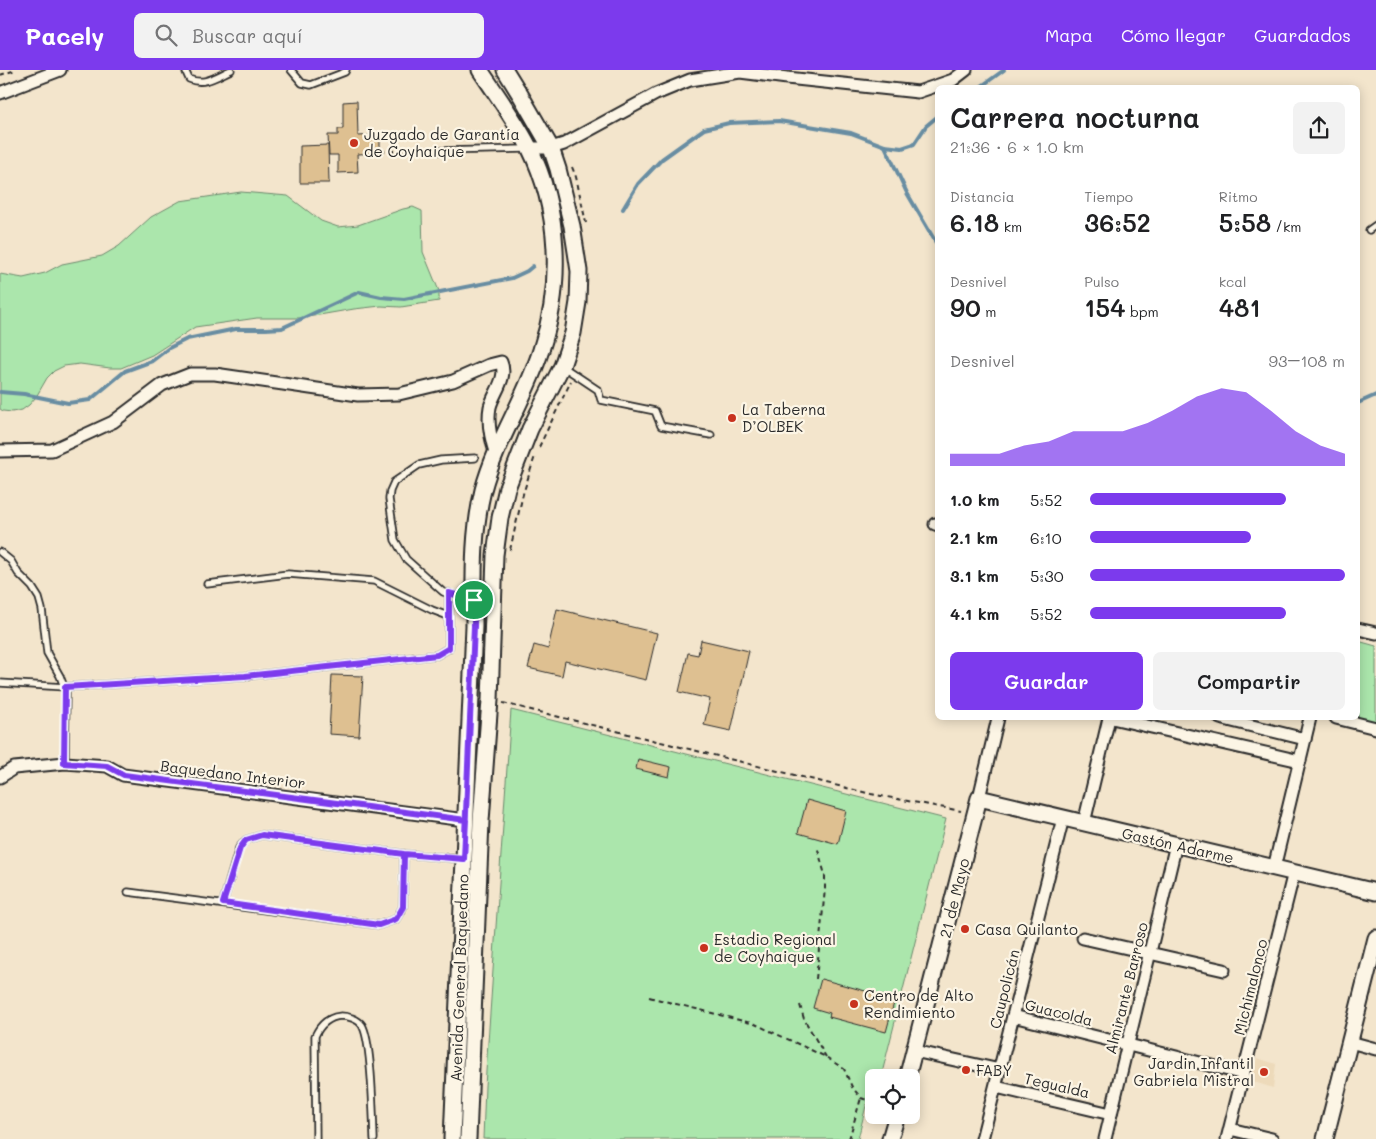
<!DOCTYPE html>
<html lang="es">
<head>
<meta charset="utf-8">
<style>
  :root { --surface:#fff; --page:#f2f2f2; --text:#202124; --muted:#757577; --accent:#7c3aed }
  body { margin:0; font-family:Mali,sans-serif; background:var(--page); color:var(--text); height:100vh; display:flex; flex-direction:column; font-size:19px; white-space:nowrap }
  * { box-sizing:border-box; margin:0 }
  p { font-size:16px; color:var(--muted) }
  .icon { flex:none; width:28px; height:28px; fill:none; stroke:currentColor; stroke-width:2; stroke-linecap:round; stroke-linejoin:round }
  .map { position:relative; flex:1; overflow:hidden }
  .drawer { position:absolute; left:935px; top:15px; width:425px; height:635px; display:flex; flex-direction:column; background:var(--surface); border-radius:8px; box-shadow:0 2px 12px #0003 }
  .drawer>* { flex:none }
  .buttons { position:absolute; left:865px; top:999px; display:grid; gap:10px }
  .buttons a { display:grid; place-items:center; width:55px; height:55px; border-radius:8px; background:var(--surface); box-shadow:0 2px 12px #0003; font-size:25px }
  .pin { position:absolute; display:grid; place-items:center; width:42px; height:42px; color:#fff; margin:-21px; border:2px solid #fff; border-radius:50%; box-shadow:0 1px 5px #0007 }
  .round { display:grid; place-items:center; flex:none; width:52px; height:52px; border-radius:8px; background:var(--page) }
  .overview { display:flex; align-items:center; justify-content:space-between; height:85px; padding:0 15px }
  h1 { font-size:28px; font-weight:600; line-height:38px }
  .stats { display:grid; grid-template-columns:repeat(3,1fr); gap:8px; height:85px; padding:5px 15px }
  .stats div { display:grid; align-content:center }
  .stats b { font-size:25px; font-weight:600 }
  .stats small { font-size:14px; font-weight:400 }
  .stats p { font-size:14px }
  .chart { height:140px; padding:10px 15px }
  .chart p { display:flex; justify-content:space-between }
  .chart svg { width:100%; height:90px; margin-top:5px; fill:var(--accent); opacity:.7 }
  .cta { display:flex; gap:10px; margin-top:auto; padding:10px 15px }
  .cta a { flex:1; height:58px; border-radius:8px; background:var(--accent); color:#fff; font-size:20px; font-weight:600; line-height:58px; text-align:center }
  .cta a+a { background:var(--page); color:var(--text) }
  ul { padding:0 15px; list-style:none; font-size:16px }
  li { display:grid; grid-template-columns:80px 60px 1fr; align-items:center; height:38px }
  li i { height:12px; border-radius:6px; background:var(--accent) }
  header { display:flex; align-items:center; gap:30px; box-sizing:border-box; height:70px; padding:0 25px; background:var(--accent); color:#fff }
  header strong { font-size:24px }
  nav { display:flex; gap:28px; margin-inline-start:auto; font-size:18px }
  .search { width:350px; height:45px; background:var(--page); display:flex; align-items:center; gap:12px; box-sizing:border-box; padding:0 18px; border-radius:8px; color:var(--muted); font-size:19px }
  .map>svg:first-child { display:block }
  .built { fill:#eddaba }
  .green { fill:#abe6ac; stroke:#6b886c }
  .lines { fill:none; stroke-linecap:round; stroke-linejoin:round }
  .stream { stroke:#688da2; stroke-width:4 }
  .building { fill:#dec091; stroke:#2b2b2b }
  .lane-casing { stroke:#2b2b2b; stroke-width:9 }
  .street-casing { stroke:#2b2b2b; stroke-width:15 }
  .secondary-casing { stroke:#2b2b2b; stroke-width:19 }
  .path { stroke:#2b2b2b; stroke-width:2; stroke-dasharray:5 4; stroke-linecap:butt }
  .lane { stroke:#fcf5e5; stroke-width:5.5 }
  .street { stroke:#fcf5e5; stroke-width:11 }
  .secondary { stroke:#fcf5e5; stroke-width:15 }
  .route-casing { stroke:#fff; stroke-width:10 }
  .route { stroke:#7c3aed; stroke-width:6 }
  .poi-dot { fill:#c8321e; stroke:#fcf5e5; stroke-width:2 }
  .labels { text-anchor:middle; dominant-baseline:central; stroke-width:4.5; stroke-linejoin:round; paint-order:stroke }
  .poi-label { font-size:15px; fill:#2b2b2b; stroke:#fcf5e5; text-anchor:start }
  .street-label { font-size:15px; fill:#2b2b2b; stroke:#fcf5e5 }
</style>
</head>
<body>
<header>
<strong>Pacely</strong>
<div class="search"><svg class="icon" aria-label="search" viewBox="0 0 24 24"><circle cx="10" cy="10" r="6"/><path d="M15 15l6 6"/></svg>Buscar aquí</div>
<nav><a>Mapa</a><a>Cómo llegar</a><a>Guardados</a></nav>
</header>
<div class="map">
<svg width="1376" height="1069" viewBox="0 0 1376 1069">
  <rect width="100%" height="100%" fill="#f3e5cc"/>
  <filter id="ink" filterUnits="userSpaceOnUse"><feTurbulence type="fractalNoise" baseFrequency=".02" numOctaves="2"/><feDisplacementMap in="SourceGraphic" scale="10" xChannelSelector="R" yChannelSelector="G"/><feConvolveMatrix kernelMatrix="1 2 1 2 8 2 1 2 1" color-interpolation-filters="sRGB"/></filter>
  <g filter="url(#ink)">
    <path class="built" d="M1257,988L1276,994L1273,1018L1251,1011Z"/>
    <g class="green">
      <path d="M241,122L288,126L321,151L338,157L358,155L403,139L413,137L422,141L423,182L439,221V231L401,237L381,236L354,239L302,248H257L195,257L152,285L121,298H110L80,294L64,296L54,301L47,308L36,327L29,335L22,340L12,342L3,341L0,339V204L23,208L45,203L62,194L102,186L119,176L151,147L180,131Z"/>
      <path d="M1358,571L1376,576V660L1321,648H1358Z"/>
      <path d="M511,640L946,749L881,1007L874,1008V1018L870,1019L858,1069H483L485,1016Z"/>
    </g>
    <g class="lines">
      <g class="stream">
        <path d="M979,18L1004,0"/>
        <path d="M885,76L907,123L938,176"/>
        <path d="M623,139L638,114L662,89L704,59L729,53L779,51L851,63L885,76L902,78L914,74L926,56L938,46"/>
        <path d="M0,322L24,324L68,333L90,330L125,301L152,291L169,278L187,269L236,259H266L282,258L359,222L381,227L404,229L512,208L527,201L533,196"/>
        <path d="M1358,333L1376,325"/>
      </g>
    </g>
    <g class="building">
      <path d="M357,31L358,66L380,65V83L357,84L358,102L338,103V85H329L328,65H338V59H343V32Z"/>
      <path d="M328,75L329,113H300V76Z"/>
      <path d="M557,539L657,563L646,610L565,591L562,606L528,598L534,575L548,579Z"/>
      <path d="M701,570L749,581L731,661L704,655L710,629L679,622L688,583L698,585Z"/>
      <path d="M332,605L363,606L359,666L329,664Z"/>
      <path d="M638,689L671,697L669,707L636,699Z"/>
      <path d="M807,730L846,741L838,774L798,763Z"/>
      <path d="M821,909L895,929L886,962L829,947L830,943L813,938Z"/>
    </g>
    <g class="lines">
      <g class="lane-casing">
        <g id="lane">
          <path d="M185,0L189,9C204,16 217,6 231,0"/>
          <path d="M291,0L302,13L311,15L345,2L346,0"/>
          <path d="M439,81L527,79"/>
          <path d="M1369,160L1376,155"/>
          <path d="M562,296L598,320L601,330L655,341L661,356L711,365"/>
          <path d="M0,482L11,491L18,503L32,517L39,528L42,539L47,583L60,606L66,622L65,693"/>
          <path d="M207,514L288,504L374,511L432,540L448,546"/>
          <path d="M472,530L443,522L406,489L395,470L389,429L390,421L394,412L419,395L441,390L475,388"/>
          <path d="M0,613L65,617L245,606L437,585L449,578V523"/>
          <path d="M128,822L379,855L396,849L403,837L404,784"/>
          <path d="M223,833L239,778L246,770L262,765L404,784L463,789"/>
          <path d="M316,1069L315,966C320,955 328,947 341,946C348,946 358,949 362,955C372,971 373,1046 374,1069"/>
        </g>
      </g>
      <g class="street-casing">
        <g id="street">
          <path d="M0,23L60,0"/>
          <path d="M529,78H551L564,74L656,24L690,10L740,2L787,8L918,22L953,10L966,0"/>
          <path d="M0,381L52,380L113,352L162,315L190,304H215L358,325L399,324L453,311L489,295L501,292C508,308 494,322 490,337C487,353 491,370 496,385"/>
          <path d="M935,454L938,455"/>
          <path d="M1358,559L1376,563"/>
          <path d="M1112,648L1300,691"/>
          <path d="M1220,648L1305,669"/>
          <path d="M1336,648L1376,658"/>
          <path d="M0,707L14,698L65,693L107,696L123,705L465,750"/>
          <path d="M979,728L998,648"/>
          <path d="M1084,753L1109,648"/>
          <path d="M1274,798L1310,648"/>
          <path d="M1083,868L1224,900"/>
          <path d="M1013,946L1244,1004"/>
          <path d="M1350,972L1376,979"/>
          <path d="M914,981L1000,1000"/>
          <path d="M996,1017L1111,1044"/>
          <path d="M1230,1059L1272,1069"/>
          <path d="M982,1069L1063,748"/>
          <path d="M1105,1069L1176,774"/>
          <path d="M1227,1069L1294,802"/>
        </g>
      </g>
      <g class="secondary-casing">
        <g id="secondary">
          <path d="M907,1008L979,728L1376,822"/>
          <path d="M452,1069L474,556C474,510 472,465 483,420C496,371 526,328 541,280C563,215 560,139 529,77C515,50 497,25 480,0"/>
          <path d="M468,1069L481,751L490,630L495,485L500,448L507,418L530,359L562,296L573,263L578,232L579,201L572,156L558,99L551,78L521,26L505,0"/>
          <path d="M890,1069L897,1045"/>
          <path d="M1325,1069L1376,868"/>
        </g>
      </g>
      <g class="path">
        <path d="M0,5L16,0"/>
        <path d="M380,81H432"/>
        <path d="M572,97L576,107L586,153"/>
        <path d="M539,377L571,311"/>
        <path d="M510,480L523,424L535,386"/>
        <path d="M503,633L871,724L961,741"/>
        <path d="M816,909L825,819V805L817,776"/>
        <path d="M649,927L755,954L826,987L844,999L852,1017L861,1028L867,1030"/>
        <path d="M800,935L804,949L826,987"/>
        <path d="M527,1068V1069"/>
        <path d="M849,1069L861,1028"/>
      </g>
      <use href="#lane" class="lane"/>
      <use href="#street" class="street"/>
      <use href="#secondary" class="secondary"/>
    </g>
  </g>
  <g class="lines" filter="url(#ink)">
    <g class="route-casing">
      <path id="route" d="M474,530L449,523V578L437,585L245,606L65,617L64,693L107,696L124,705L466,750L464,789L404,784L403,837L396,849L379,855L223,833L240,778L246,770L262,765L404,784L464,789L474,556V530"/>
    </g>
    <use href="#route" class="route"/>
  </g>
  <g class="poi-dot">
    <circle cx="354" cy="73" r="5"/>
    <circle cx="732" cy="348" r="5"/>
    <circle cx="965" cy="859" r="5"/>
    <circle cx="704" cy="878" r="5"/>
    <circle cx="854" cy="934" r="5"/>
    <circle cx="966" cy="1000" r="5"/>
    <circle cx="1264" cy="1002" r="5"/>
  </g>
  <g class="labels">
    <g class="poi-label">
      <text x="364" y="64">Juzgado de Garantía<tspan x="364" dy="17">de Coyhaique</tspan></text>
      <text x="742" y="339">La Taberna<tspan x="742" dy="17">D’OLBEK</tspan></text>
      <text x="975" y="859">Casa Quilanto</text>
      <text x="714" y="869">Estadio Regional<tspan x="714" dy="17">de Coyhaique</tspan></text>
      <text x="864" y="925">Centro de Alto<tspan x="864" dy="17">Rendimiento</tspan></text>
      <text x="1254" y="993" text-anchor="end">Jardin Infantil<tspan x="1254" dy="17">Gabriela Mistral</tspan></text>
      <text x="976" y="1000">FABY</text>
    </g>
    <g class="street-label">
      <text transform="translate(233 704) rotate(7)">Baquedano Interior</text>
      <text transform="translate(1178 775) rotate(13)">Gastón Adarme</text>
      <text transform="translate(954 828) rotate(-76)">21 de Mayo</text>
      <text transform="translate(459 908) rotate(-88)">Avenida General Baquedano</text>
      <text transform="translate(1250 917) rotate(-76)">Michimalonco</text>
      <text transform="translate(1126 918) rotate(-76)">Almirante Barroso</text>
      <text transform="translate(1004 919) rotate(-76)">Caupolicán</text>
      <text transform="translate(1059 942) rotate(14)">Guacolda</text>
      <text transform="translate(1057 1015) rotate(13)">Tegualda</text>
    </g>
  </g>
</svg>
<div class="buttons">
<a><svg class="icon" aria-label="locate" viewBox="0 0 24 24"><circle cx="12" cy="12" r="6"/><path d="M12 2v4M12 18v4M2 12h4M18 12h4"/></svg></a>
</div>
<div class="pin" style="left:474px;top:530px;background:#1e9e55"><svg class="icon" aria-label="arrive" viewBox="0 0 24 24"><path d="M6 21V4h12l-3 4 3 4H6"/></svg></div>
<section class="drawer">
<div class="overview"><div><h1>Carrera nocturna</h1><p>21:36 · 6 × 1.0 km</p></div><a class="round"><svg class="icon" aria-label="share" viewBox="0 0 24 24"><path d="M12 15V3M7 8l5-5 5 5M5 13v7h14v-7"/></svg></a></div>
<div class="stats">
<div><p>Distancia</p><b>6.18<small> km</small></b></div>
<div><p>Tiempo</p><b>36:52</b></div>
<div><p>Ritmo</p><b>5:58<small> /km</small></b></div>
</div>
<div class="stats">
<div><p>Desnivel</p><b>90<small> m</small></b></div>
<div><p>Pulso</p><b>154<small> bpm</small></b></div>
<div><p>kcal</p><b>481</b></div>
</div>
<div class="chart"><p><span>Desnivel</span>93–108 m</p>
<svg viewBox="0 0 160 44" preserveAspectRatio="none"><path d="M0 44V38L10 38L20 38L30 34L40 32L50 27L60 27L70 27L80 23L90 17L100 10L110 6L120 8L130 17L140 27L150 34L160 38V44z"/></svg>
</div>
<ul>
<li><b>1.0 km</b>5:52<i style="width:77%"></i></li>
<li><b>2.1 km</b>6:10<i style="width:63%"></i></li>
<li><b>3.1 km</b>5:30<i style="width:100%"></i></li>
<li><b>4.1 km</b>5:52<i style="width:77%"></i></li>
</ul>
<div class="cta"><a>Guardar</a><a>Compartir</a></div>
</section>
</div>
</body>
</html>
